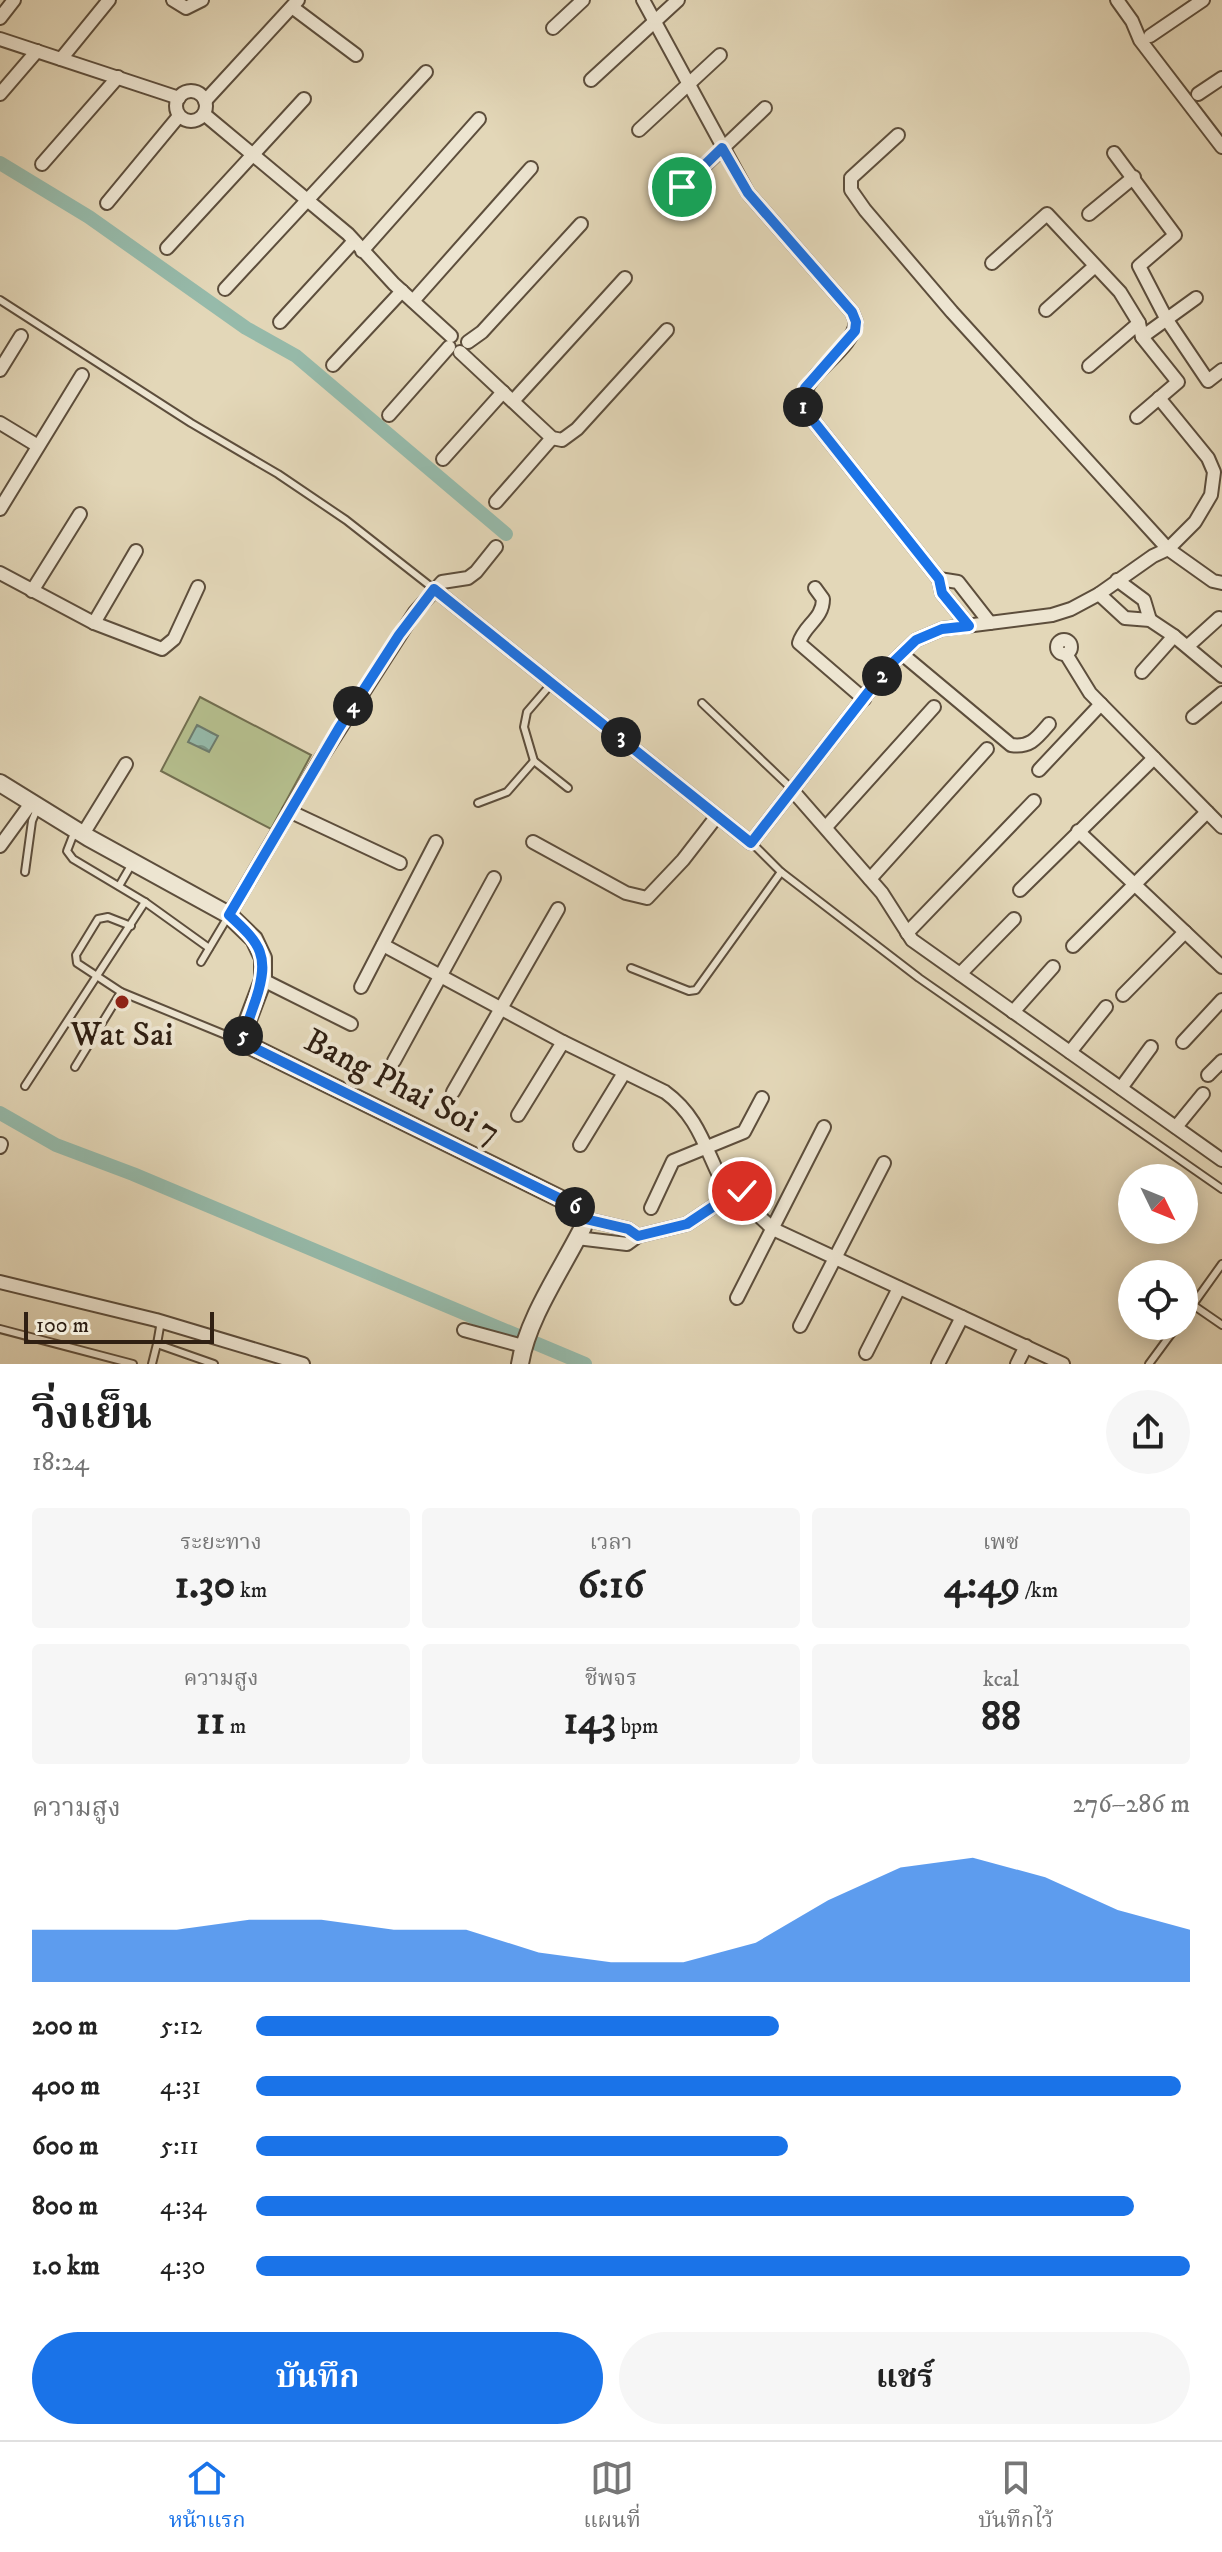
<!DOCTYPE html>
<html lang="th">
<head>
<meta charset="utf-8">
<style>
  :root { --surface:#fff; --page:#f6f6f6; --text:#222; --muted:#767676; --line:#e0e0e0; --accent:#1a73e8 }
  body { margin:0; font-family:"IM FELL DW Pica","Noto Serif Thai",serif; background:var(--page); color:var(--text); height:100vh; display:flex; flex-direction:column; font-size:30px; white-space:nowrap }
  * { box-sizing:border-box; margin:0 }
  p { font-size:26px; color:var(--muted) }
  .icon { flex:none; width:44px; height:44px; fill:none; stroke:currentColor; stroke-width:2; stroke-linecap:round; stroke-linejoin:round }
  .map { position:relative; height:1364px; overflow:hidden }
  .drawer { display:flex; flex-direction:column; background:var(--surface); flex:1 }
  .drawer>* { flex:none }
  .needle { width:52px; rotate:133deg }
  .tools { position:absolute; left:1118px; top:1164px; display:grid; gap:16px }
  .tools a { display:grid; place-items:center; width:80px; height:80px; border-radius:50%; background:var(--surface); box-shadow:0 4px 20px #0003; font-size:40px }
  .scale { position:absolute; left:24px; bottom:20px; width:190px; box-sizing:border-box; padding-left:8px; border:4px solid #302013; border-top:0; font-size:22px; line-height:28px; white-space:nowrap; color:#302013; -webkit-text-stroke:6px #ede5d1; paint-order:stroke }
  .pin { position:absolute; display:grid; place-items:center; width:68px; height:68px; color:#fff; margin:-34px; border:4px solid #fff; border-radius:50%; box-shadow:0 2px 8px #0007 }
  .km { position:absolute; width:40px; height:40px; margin:-20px; border-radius:50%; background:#222; color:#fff; font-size:22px; line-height:40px; text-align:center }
  .round { display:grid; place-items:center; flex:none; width:84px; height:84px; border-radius:42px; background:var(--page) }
  .head { display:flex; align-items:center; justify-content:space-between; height:136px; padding:0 32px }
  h1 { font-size:44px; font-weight:700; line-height:60px }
  .stats { display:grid; grid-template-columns:repeat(3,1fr); gap:12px; height:136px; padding:8px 32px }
  .stats div { display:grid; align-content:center; border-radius:8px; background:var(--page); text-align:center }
  .stats b { font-size:40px; font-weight:700 }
  .stats small { font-size:22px; font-weight:400 }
  .stats p { font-size:22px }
  .chart { height:224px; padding:16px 32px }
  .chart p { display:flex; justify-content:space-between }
  .chart svg { width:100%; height:144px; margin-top:8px; fill:var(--accent); opacity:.7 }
  .button { display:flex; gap:16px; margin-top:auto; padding:16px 32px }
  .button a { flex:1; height:92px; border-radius:48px; background:var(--accent); color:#fff; font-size:32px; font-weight:700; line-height:92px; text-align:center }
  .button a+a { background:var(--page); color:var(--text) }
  ul { padding:0 32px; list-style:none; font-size:26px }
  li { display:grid; grid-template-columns:128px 96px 1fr; align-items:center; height:60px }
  li i { height:20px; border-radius:10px; background:var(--accent) }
  .menu { display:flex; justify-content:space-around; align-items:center; height:112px; border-top:2px solid var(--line); background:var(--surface); font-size:22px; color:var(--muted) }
  .menu a { display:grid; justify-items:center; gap:4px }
  .menu .current { color:var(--accent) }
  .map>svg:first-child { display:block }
  .green { fill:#b5be8d; stroke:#726f50; stroke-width:2 }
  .water { fill:url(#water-waves); stroke:#6d7c6e; stroke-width:2 }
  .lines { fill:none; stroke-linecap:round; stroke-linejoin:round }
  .canal { stroke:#96baaa; stroke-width:14 }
  .service-casing { stroke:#5d4e3c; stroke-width:10 }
  .minor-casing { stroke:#5d4e3c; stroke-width:16 }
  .tertiary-casing { stroke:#5d4e3c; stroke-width:20 }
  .service { stroke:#ede5d1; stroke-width:6 }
  .minor { stroke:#ede5d1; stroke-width:12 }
  .tertiary { stroke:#ede5d1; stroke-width:16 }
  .route-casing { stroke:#fff; stroke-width:16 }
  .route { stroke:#1a73e8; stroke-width:10 }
  .poi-dot { fill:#8f2418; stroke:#ede5d1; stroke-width:3 }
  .labels { text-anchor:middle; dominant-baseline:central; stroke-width:8; stroke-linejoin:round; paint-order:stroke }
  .poi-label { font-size:34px; fill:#302013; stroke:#ede5d1 }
  .street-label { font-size:34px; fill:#302013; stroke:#ede5d1 }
</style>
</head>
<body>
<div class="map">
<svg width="1222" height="1364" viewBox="0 0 1222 1364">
  <defs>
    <pattern id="water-waves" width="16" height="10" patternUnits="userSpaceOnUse" patternTransform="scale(2)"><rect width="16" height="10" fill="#96baaa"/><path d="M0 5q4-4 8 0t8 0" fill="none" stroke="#7b9789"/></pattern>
  </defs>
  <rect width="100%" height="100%" fill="#e3d7b8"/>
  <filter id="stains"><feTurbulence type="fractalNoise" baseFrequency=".0025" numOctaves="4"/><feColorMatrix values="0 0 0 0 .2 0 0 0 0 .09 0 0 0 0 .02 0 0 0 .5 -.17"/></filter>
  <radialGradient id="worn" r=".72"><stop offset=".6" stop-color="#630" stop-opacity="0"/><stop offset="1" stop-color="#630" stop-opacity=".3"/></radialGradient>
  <path class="green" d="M200,697L311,755L271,829L161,771Z"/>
  <path class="water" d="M197,725L218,736L209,752L188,742Z"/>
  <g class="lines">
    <g class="canal">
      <path d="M0,163L89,217L246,328L296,356L506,534"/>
      <path d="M0,1113L56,1145L133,1174L585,1364"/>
    </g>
    <g class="service-casing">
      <g id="service">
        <path d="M0,300L191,423L278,474L346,520L434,589"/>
        <path d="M552,683L527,712L524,727L534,761L568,788"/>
        <path d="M702,703L792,789"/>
        <path d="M478,803L507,792L534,761"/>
        <path d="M74,833L67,851L73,859L145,902L209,948"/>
        <path d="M752,843L781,872L919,978L1222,1189"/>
        <path d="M25,872L32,821L37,809"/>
        <path d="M119,886L133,862"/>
        <path d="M131,926L108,917L98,919L76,955L77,963L121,992L238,1040"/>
        <path d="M201,962L229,915"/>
        <path d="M631,968L689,991L696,990L781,872"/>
        <path d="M75,1067L121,992"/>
        <path d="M25,1086L145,902"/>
        <path d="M1193,1305L1222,1325"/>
        <path d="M1184,1317L1222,1264"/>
        <path d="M161,1321L157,1344L214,1364"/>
        <path d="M0,1329L133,1364"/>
        <path d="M152,1364L157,1344"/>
        <path d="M1149,1364L1177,1326"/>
      </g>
    </g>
    <g class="minor-casing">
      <g id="minor">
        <path d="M173,0L186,8L202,0"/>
        <path d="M643,0L748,193L852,312L856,322C852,354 795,377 804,409L939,579L942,593L969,626"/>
        <path d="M1117,0L1132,21L1140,40L1222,147"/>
        <path d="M292,7L356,55"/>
        <path d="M0,18L14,0"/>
        <path d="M553,28L583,0"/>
        <path d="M1150,36L1203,0"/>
        <path d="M0,39L179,98"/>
        <path d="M61,59L109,0"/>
        <path d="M591,80L678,0"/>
        <circle cx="191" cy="106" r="15"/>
        <path d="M0,94L37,51"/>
        <path d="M1198,94L1222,78"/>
        <path d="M205,101L298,0"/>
        <path d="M204,114L348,234L394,284L451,336"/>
        <path d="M639,130L720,55"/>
        <path d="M898,135L851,178V190L865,210L952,312L1168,549L1213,581L1222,583"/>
        <path d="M1114,153L1175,235L1139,266L1167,320L1208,381L1222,370"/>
        <path d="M42,164L118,77"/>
        <path d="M682,187L765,108"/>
        <path d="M107,203L179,116"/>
        <path d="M1089,214L1134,177"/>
        <path d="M167,248L304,99"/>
        <path d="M362,251L479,119"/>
        <path d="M992,263L1047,214L1120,292L1139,323L1142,337L1178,382L1137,417"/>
        <path d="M225,289L426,72"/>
        <path d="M413,301L531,168"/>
        <path d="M1046,310L1095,266"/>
        <path d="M280,322L354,241"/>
        <path d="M1142,337L1196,298"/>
        <path d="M468,342L482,332L581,224"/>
        <path d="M460,352L552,438L562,440L577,429L667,330"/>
        <path d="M333,365L402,291"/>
        <path d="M1089,366L1139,323"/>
        <path d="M0,370L21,336"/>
        <path d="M513,401L625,278"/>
        <path d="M389,415L449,347"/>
        <path d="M0,423L38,446"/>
        <path d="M443,459L503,392"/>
        <path d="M496,502L552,438"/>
        <path d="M0,509L82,375"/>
        <path d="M0,573L94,623L162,649L174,639L198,587"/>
        <path d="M939,579L958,582L990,623"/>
        <path d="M1117,580L1144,600L1150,620"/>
        <path d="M815,588L823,599C823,619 804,625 799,643L864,699"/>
        <path d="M434,589L751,843L887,668L916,640L942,629L1052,615L1071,609L1099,594L1153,556L1168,549L1195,522L1211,495L1214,472L1208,458L1159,398"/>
        <path d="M32,591L80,514"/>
        <path d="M1099,594L1125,618L1150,620L1174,636L1222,676"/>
        <path d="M94,623L136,551"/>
        <circle cx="1064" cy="647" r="7"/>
        <path d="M1188,646L1219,618"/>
        <path d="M902,654L1011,745C1030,748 1037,738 1049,724"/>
        <path d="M1066,654L1090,693L1222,827"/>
        <path d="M1142,672L1174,636"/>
        <path d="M1193,717L1222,693"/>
        <path d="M1039,770L1101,704"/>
        <path d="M793,791L882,893L912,940L1222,1160"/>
        <path d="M289,811L400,863"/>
        <path d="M826,827L934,707"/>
        <path d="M1078,831L1222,967"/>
        <path d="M83,834L126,764"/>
        <path d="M533,842L626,893L647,898L683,860L717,816"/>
        <path d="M0,846L32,802"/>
        <path d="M870,879L987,749"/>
        <path d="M1020,890L1154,758"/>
        <path d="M229,915L318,763L415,612L442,582L468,578L476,572L496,547"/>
        <path d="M907,933L1034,801"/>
        <path d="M383,945L563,1042L665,1092C701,1118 706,1154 727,1191"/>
        <path d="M1073,946L1207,812"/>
        <path d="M960,974L1014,919"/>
        <path d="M263,980L351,1024"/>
        <path d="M361,987L436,842"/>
        <path d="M1123,995L1185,932"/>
        <path d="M1013,1012L1053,967"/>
        <path d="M1183,1042L1222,1000"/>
        <path d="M1070,1052L1106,1007"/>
        <path d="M394,1061L494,878"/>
        <path d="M1208,1075L1222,1061"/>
        <path d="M1121,1088L1151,1047"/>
        <path d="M453,1092L558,909"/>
        <path d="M518,1115L563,1042"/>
        <path d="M1176,1127L1203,1094"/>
        <path d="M580,1145L624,1073"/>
        <path d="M0,1147L1,1144"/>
        <path d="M742,1200L735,1204L728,1201L727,1191L733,1186L740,1188L743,1193L742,1200L773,1229L1063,1364"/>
        <path d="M651,1208L673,1161L744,1132L762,1098"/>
        <path d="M581,1218L628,1229L638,1236"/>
        <path d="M577,1238L627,1244L638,1236L687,1224L726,1198"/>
        <path d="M0,1282L156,1320L303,1364"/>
        <path d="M737,1298L824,1127"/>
        <path d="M800,1326L884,1163"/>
        <path d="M464,1330L523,1346"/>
        <path d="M866,1353L899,1288"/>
        <path d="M938,1364L962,1317"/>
        <path d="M1017,1364L1026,1346"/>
      </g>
    </g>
    <g class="tertiary-casing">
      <path id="tertiary" d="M0,783L89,838L229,915L254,939L263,958V980L240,1041L567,1202L577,1209L583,1227C562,1269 527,1319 520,1364"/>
    </g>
    <use href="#service" class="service"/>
    <use href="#minor" class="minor"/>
    <use href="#tertiary" class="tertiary"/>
  </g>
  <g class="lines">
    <g class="route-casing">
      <path id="route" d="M682,187L722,148L748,193L852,312L856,322L855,331L805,388L801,400L804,409L939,579L942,593L969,626L942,629L916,640L887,668L751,843L434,589L399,635L339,728L229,915C261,944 270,956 256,999C251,1013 247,1027 240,1041L567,1202L577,1209L581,1218L628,1229L638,1236L687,1224L726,1198L730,1188L737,1186L742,1191"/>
    </g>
    <use href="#route" class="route"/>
  </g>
  <circle class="poi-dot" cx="122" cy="1002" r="8"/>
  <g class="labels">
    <g class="poi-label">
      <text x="122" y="1035">Wat Sai</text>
    </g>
    <g class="street-label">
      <text transform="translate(402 1087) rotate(27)">Bang Phai Soi 7</text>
    </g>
  </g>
  <rect width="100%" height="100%" filter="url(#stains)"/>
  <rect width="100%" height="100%" fill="url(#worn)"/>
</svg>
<div class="tools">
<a><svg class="needle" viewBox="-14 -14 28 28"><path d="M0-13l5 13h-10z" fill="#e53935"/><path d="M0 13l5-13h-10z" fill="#767676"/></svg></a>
<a><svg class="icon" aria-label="locate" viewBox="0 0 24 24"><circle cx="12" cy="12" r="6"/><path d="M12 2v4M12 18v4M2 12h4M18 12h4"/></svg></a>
</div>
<div class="scale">100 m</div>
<div class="pin" style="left:682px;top:187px;background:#1e9e55"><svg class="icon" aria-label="arrive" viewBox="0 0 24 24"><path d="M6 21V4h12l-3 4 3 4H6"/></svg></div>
<div class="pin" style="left:742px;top:1191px;background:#d93025"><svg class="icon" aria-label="check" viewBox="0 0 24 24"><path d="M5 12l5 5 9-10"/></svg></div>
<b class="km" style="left:803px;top:407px">1</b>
<b class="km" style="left:882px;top:676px">2</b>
<b class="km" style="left:621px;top:737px">3</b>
<b class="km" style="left:353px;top:706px">4</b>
<b class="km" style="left:243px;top:1036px">5</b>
<b class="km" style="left:575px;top:1207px">6</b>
</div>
<section class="drawer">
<div class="head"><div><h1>วิ่งเย็น</h1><p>18:24</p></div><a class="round"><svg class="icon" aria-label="share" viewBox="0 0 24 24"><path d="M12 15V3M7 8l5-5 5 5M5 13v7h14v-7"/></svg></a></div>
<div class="stats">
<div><p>ระยะทาง</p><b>1.30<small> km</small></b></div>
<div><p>เวลา</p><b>6:16</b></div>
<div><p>เพซ</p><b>4:49<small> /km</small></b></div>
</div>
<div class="stats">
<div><p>ความสูง</p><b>11<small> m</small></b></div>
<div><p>ชีพจร</p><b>143<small> bpm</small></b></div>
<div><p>kcal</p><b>88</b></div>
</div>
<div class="chart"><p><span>ความสูง</span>276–286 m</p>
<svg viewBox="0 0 160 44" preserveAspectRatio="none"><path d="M0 44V28L10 28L20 28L30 25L40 25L50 28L60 28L70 35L80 38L90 38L100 32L110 19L120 9L130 6L140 12L150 22L160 28V44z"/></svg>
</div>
<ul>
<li><b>200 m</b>5:12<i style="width:56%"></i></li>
<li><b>400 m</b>4:31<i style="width:99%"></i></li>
<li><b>600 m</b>5:11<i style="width:57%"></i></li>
<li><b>800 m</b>4:34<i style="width:94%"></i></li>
<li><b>1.0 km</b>4:30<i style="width:100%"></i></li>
</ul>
<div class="button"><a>บันทึก</a><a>แชร์</a></div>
</section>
<nav class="menu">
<a class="current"><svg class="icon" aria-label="home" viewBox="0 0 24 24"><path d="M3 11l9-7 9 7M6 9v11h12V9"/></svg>หน้าแรก</a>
<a><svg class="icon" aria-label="map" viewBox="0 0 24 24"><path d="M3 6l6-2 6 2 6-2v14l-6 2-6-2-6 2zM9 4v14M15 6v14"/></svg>แผนที่</a>
<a><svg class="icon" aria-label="saved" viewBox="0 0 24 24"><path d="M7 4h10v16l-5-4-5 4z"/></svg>บันทึกไว้</a>
</nav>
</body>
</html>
